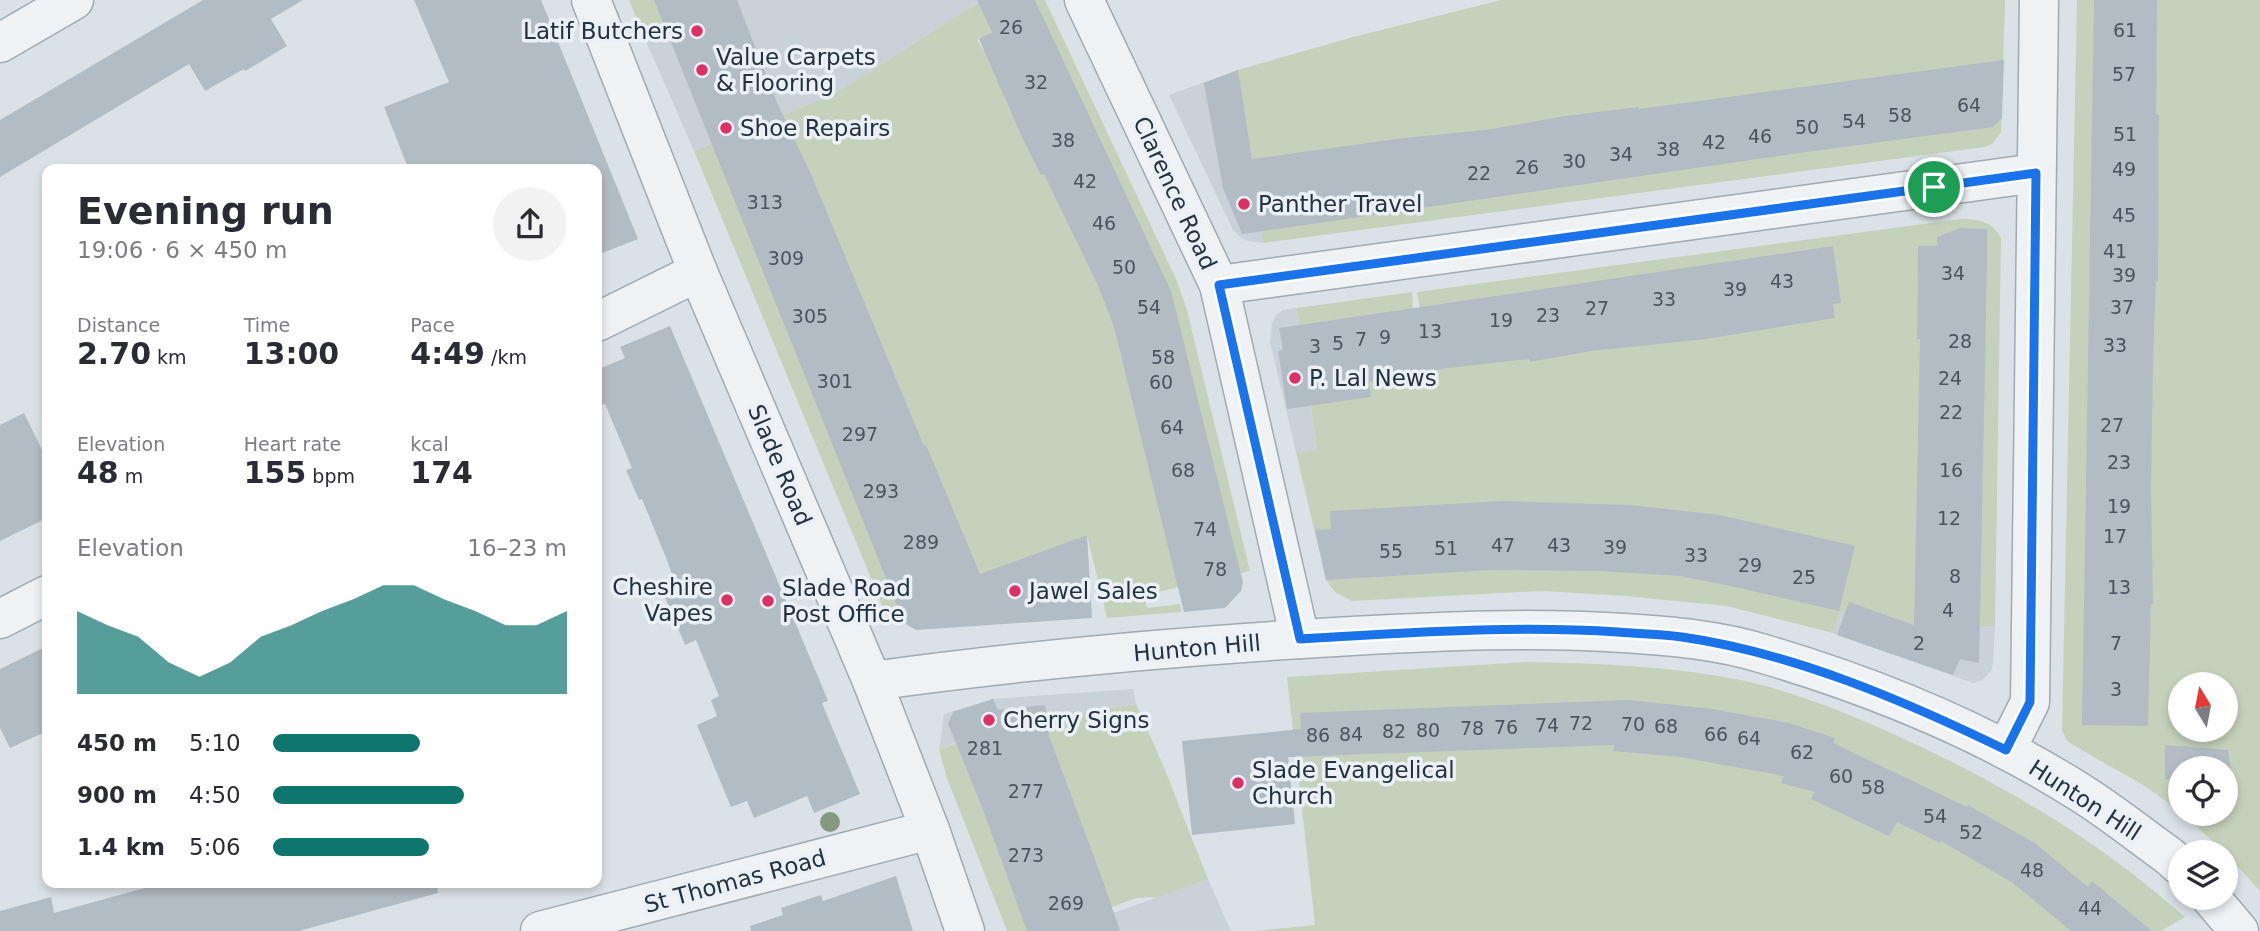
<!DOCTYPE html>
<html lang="en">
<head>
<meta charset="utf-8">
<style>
  :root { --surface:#fff; --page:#f2f2f3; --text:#2b2b33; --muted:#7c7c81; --accent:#0f766e }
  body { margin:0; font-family:"DejaVu Sans",sans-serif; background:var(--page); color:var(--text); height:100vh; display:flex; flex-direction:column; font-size:26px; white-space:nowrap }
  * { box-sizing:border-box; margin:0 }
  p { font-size:23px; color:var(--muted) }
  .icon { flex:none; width:38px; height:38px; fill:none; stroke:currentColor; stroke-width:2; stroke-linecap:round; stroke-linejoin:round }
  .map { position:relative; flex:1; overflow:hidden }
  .drawer { position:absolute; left:42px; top:164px; width:560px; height:724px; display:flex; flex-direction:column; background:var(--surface); border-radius:14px; box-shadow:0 4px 10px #0003 }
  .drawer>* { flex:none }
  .needle { width:46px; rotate:350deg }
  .buttons { position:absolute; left:2168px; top:672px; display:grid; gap:14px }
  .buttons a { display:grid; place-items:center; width:70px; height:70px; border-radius:50%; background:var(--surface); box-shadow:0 4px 10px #0003; font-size:35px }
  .pin { position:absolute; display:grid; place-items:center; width:60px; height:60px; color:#fff; margin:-30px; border:4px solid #fff; border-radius:50%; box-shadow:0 2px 7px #0007 }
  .round { display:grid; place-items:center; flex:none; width:74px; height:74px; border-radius:37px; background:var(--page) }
  .overview { display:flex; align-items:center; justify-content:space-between; height:119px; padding:0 35px }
  h1 { font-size:38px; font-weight:700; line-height:52px }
  .metrics { display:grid; grid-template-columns:repeat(3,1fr); gap:10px; height:119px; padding:7px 35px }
  .metrics div { display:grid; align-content:center }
  .metrics b { font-size:30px; font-weight:700 }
  .metrics small { font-size:19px; font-weight:400 }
  .metrics p { font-size:19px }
  .chart { height:196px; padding:14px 35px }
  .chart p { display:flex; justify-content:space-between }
  .chart svg { width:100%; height:126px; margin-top:7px; fill:var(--accent); opacity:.7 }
  ul { padding:0 35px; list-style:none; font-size:23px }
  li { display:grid; grid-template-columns:112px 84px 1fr; align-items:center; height:52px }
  li i { height:18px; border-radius:9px; background:var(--accent) }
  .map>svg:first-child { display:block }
  .built { fill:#c9d1d9 }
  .green { fill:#c5d2bb; fill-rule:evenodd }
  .building { fill:#b2bcc4 }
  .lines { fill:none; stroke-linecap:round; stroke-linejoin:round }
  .minor-casing { stroke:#a0aab1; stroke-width:41 }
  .minor { stroke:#eef2f5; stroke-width:38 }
  .tree { fill:#859882 }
  .route-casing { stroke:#fff; stroke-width:14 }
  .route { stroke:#1a73e8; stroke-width:9 }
  .poi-dot { fill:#db3165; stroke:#eaf0f5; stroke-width:2.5 }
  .labels { text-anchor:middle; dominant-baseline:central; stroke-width:7; stroke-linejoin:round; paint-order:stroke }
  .number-label { font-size:19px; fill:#485460 }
  .poi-label { font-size:23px; fill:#24323f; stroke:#eaf0f5; text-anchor:start }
  .street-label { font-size:23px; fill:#24323f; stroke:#eaf0f5 }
</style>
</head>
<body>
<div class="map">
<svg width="2260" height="931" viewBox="0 0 2260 931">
  <rect width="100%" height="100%" fill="#dbe2e7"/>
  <g class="built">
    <path d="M728,0H982L838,92L694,151L643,34Z"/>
    <path d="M1238,70L1250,147L1263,243L1248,241L1240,237L1233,230L1169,95Z"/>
    <path d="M1297,308L1317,450L1296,452L1270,342L1272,323L1276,315L1283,310Z"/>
    <path d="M1840,611L1885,615L1902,620L1912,630L1914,621L1929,626H1995L1993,663L1991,671L1982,680L1973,683L1837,635L1833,633Z"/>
    <path d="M1133,689L1136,704L1047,717L956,742L939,750L944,714L993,699Z"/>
    <path d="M1208,879L1231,931H1063Z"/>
  </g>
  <g class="green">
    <path d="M629,0H728L643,34Z"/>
    <path d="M982,0L992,32L977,40L983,50L1044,22L1035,0H1045L1176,279L1187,310L1250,571L1144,595L1147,608L1180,604L1181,612L1107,618L1087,535L885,612L694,151L838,92Z"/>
    <path d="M1501,0H2005L2001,132L1992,144L1985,147L1263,243L1238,70L1353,37Z"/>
    <path d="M2077,0H2260V891C2224,850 2184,811 2138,782C2114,768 2090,756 2067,741L2062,730ZM2180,684H2226V730H2180ZM2180,768H2226V814H2180Z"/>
    <path d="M1960,219C1979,219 1992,221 2001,238L1995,626H1929L1914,621L1912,631L1901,620L1886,615L1868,620L1840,611L1833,633L1727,606L1625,596L1542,591L1352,601L1336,593L1326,580L1296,452L1317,449L1297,308L1412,292L1413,308L1427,353L1417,292Z"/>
    <path d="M1525,662C1597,663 1671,666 1741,680C1796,692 1849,714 1900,737C2008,787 2096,839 2185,917L2161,931H1256L1315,925L1287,677Z"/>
    <path d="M1136,704L1163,765L1208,879L1159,897L1136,898L1048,931H1007L947,778L939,750L1003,725Z"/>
  </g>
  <g class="building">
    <path d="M203,0H303L271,19L287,46L245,71L244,69L205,91L189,64L0,177V120Z"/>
    <path d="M414,0H541L638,239L597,255V170H409L384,107L449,82Z"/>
    <path d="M654,0H737L775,98L811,174L924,446L926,445L980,574L1087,535L1092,618L916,630L904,623Z"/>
    <path d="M977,0H1035L1171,291L1243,582L1241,591L1225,608L1184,612L1114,327L1099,288L1044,174L1041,175L1022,137L979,39L992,32Z"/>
    <path d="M2094,0H2157L2156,115H2159L2158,281H2156L2153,362L2151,488L2153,604H2151L2148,726L2082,725Z"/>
    <path d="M2004,60L2002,118L1993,127L1799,153L1242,234L1223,188L1204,83L1238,70L1252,159L1404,138L1485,130L1566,116L1639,107V109Z"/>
    <path d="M1960,228L1987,229V267L1979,663L1960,659L1953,675L1837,635L1849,602L1914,625L1920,339H1917L1918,246H1937V237Z"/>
    <path d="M1833,246L1841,303L1833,304L1835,318L1706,339L1591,351L1530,362L1529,359L1448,368L1369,382L1371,397L1287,409L1278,351L1283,350L1279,328Z"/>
    <path d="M670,326L819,679L828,701L822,703L860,794L814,813L807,796L754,818L747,801L731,807L697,725L717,716L711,700L719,696L696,640L685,645L659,583L673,577L667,560L642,499L639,500L626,470L632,468L605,404L597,408V370L625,358L620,347Z"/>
    <path d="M24,413L47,460V518L0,541V425Z"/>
    <path d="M1503,501L1631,505L1720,515L1855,546L1839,611L1731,586L1680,576L1600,571L1491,570L1326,580L1315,530L1331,529L1330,511Z"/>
    <path d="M47,646V731L10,748L0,728V669Z"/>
    <path d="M993,699L998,710L1045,705L1049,736L1103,881L1120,931H1027L982,807L948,724L953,712Z"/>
    <path d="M1628,700L1712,709L1789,723L1835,738L1833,743L1967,807L1968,805L2036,844L2088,887L2092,881L2152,931H2071L2013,883L1941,841L1940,843L1897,822L1889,836L1811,799L1815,792L1781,783L1784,776L1680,757L1613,751L1614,745L1288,757L1295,824L1192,835L1182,741L1301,729L1300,713Z"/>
    <path d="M2165,745L2228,750L2233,783L2226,782V768H2180V780L2165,779Z"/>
    <path d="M896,876L913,931H751L750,926L783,915L781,908L821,895L823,901Z"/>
    <path d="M159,884H437L438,893L299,931H0V911L51,897L54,913Z"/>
  </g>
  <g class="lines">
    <g class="minor-casing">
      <g id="minor">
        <path d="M591,0L698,272L872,681L930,830L965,931"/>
        <path d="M1084,0L1219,285L1300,639"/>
        <path d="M0,43L74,0"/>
        <path d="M1219,285L2036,173"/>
        <path d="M597,322L698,272"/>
        <path d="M0,619L47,595"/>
        <path d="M872,681C1031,659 1192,645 1352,636C1443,631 1533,627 1624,633C1671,636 1719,640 1764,654C1872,686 1985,732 2081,793C2111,812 2140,835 2169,856L2180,866"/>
        <path d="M2006,750L2030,702L2039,0"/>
        <path d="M2211,898L2239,931"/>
        <path d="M540,931L930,830"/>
      </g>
    </g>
    <use href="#minor" class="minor"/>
  </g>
  <circle class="tree" cx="830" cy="822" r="10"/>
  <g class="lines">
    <g class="route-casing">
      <path id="route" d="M2036,173L2030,702L2006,750C1905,701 1794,653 1682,637C1661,634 1639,634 1618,632C1512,625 1406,633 1300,639L1219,285Z"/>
    </g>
    <use href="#route" class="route"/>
  </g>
  <g class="poi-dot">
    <circle cx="697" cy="31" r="7"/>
    <circle cx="702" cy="70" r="7"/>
    <circle cx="726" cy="128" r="7"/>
    <circle cx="1244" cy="204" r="7"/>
    <circle cx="1295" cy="378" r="7"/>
    <circle cx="1015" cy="591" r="7"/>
    <circle cx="727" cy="600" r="7"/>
    <circle cx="768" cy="601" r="7"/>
    <circle cx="989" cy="720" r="7"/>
    <circle cx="1238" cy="783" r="7"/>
  </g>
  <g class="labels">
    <g class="number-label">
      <text x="1011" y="27">26</text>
      <text x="2125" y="30">61</text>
      <text x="2124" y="74">57</text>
      <text x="1036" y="82">32</text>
      <text x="1969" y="105">64</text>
      <text x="1900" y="115">58</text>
      <text x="1854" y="121">54</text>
      <text x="1807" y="127">50</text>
      <text x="2125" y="134">51</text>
      <text x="1760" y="136">46</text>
      <text x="1063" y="140">38</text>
      <text x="1714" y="142">42</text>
      <text x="1668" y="149">38</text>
      <text x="1621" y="154">34</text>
      <text x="1574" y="161">30</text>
      <text x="1527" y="167">26</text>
      <text x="2124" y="169">49</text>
      <text x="1479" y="173">22</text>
      <text x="1085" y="181">42</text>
      <text x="765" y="202">313</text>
      <text x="2124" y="215">45</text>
      <text x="1104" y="223">46</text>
      <text x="2115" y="251">41</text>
      <text x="786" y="258">309</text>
      <text x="1124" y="267">50</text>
      <text x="1953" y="273">34</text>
      <text x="2124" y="275">39</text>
      <text x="1782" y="281">43</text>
      <text x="1735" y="289">39</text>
      <text x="1664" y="299">33</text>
      <text x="1149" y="307">54</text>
      <text x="2122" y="307">37</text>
      <text x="1597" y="308">27</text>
      <text x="1548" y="315">23</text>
      <text x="810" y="316">305</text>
      <text x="1501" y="320">19</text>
      <text x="1430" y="331">13</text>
      <text x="1385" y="337">9</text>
      <text x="1361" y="339">7</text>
      <text x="1960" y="341">28</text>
      <text x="1338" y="343">5</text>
      <text x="2115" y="345">33</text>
      <text x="1315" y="346">3</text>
      <text x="1163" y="357">58</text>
      <text x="1950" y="378">24</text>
      <text x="835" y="381">301</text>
      <text x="1161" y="382">60</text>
      <text x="1951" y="412">22</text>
      <text x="2112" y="425">27</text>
      <text x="1172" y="427">64</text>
      <text x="860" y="434">297</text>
      <text x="2119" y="462">23</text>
      <text x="1183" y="470">68</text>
      <text x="1951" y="470">16</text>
      <text x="881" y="491">293</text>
      <text x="2119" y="506">19</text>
      <text x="1949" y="518">12</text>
      <text x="1205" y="529">74</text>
      <text x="2115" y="536">17</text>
      <text x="921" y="542">289</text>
      <text x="1503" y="545">47</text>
      <text x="1559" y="545">43</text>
      <text x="1615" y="547">39</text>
      <text x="1446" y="548">51</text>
      <text x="1391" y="551">55</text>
      <text x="1696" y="555">33</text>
      <text x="1750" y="565">29</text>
      <text x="1215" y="569">78</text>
      <text x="1955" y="576">8</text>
      <text x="1804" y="577">25</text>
      <text x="2119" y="587">13</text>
      <text x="1948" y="610">4</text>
      <text x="1919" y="643">2</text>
      <text x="2116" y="643">7</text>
      <text x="2116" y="689">3</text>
      <text x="1581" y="723">72</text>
      <text x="1633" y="724">70</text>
      <text x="1547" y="725">74</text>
      <text x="1666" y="726">68</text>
      <text x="1506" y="727">76</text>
      <text x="1472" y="728">78</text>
      <text x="1428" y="730">80</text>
      <text x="1394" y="731">82</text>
      <text x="1351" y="734">84</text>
      <text x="1716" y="734">66</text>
      <text x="1318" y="735">86</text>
      <text x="1749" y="738">64</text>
      <text x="985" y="748">281</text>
      <text x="1802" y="752">62</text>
      <text x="1841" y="776">60</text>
      <text x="1873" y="787">58</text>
      <text x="1026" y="791">277</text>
      <text x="1935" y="816">54</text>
      <text x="1971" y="832">52</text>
      <text x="1026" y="855">273</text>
      <text x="2032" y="870">48</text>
      <text x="1066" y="903">269</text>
      <text x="2090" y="908">44</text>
    </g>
    <g class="poi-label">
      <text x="683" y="31" text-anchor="end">Latif Butchers</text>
      <text x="716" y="57">Value Carpets<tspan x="716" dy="26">&amp; Flooring</tspan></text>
      <text x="740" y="128">Shoe Repairs</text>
      <text x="1258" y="204">Panther Travel</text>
      <text x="1309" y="378">P. Lal News</text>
      <text x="713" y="587" text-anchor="end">Cheshire<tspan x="713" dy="26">Vapes</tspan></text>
      <text x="782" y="588">Slade Road<tspan x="782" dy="26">Post Office</tspan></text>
      <text x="1029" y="591">Jawel Sales</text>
      <text x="1003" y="720">Cherry Signs</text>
      <text x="1252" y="770">Slade Evangelical<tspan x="1252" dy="26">Church</tspan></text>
    </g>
    <g class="street-label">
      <text transform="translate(1175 193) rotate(65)">Clarence Road</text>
      <text transform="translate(780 465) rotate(67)">Slade Road</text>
      <text transform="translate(1197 648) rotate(-5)">Hunton Hill</text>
      <text transform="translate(2085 800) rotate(33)">Hunton Hill</text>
      <text transform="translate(735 881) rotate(-15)">St Thomas Road</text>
    </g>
  </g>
</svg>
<div class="buttons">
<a><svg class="needle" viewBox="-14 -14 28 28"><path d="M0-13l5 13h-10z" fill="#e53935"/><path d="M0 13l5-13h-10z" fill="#7c7c81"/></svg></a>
<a><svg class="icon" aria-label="locate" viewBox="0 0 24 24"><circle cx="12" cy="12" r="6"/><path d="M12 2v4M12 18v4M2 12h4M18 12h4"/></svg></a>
<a><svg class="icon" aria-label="layers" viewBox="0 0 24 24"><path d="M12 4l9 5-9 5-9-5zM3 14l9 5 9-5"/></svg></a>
</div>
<div class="pin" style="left:1934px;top:187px;background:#1e9e55"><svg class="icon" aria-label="arrive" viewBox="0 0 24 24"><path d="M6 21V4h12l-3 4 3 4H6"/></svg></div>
<section class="drawer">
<div class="overview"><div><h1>Evening run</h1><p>19:06 · 6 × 450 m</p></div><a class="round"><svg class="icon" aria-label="share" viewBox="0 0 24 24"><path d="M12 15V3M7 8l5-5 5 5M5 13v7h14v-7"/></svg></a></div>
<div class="metrics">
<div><p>Distance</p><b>2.70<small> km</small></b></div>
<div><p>Time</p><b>13:00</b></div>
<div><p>Pace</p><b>4:49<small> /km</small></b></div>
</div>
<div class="metrics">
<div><p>Elevation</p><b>48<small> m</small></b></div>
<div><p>Heart rate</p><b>155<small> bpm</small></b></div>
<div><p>kcal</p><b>174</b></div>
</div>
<div class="chart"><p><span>Elevation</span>16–23 m</p>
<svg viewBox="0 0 160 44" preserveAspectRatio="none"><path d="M0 44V15L10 20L20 24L30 33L40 38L50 33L60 24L70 20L80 15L90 11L100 6L110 6L120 11L130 15L140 20L150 20L160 15V44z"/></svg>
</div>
<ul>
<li><b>450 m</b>5:10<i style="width:50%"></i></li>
<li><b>900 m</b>4:50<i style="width:65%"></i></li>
<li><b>1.4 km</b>5:06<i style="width:53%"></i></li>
</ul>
</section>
</div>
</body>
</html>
